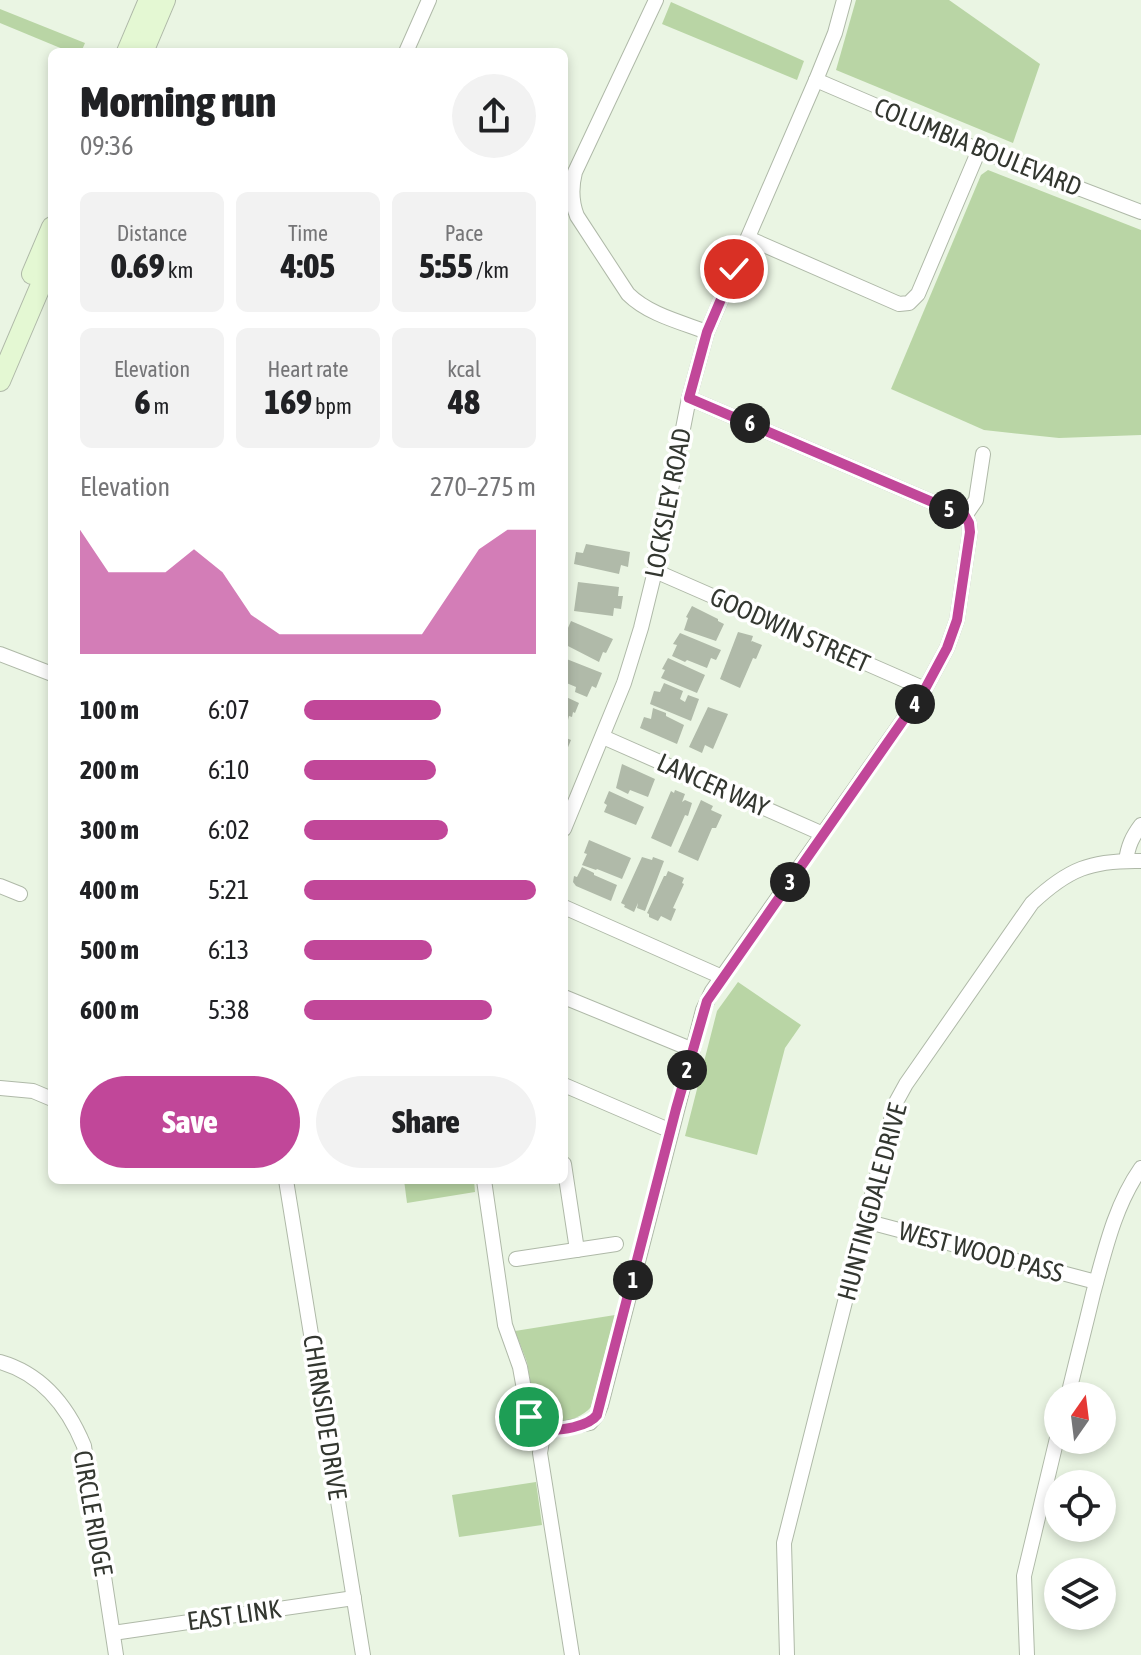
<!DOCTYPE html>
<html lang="en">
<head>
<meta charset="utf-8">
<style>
  :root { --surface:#fff; --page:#f2f2f2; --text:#202124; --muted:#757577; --accent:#c14799 }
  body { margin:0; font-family:"Asap Condensed",sans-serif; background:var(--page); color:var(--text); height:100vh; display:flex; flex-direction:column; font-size:30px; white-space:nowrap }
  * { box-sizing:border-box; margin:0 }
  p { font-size:26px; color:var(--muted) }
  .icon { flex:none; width:44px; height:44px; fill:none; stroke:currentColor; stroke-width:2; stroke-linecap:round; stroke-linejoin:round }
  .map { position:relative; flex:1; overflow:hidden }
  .side { position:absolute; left:48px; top:48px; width:520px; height:1136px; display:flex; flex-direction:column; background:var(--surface); border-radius:12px; box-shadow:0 4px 12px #0003 }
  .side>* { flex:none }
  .needle { width:52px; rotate:14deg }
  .fabs { position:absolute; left:1044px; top:1382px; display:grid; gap:16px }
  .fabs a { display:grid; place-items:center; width:72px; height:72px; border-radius:50%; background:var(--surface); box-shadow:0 4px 12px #0003; font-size:40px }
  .pin { position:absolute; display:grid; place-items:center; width:68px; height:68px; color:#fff; margin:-34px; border:4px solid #fff; border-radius:50%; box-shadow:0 2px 8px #0007 }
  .km { position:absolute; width:40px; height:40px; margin:-20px; border-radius:50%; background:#222; color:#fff; font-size:22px; line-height:40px; text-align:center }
  .round { display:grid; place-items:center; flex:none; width:84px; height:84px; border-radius:42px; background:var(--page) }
  .overview { display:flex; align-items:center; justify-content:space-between; height:136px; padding:0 32px }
  h1 { font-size:44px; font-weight:800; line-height:60px }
  .metrics { display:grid; grid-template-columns:repeat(3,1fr); gap:12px; height:136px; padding:8px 32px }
  .metrics div { display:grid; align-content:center; border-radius:12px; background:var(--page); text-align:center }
  .metrics b { font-size:34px; font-weight:800 }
  .metrics small { font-size:22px; font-weight:400 }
  .metrics p { font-size:22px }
  .chart { height:224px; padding:16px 32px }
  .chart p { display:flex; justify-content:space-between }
  .chart svg { width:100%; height:144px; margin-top:8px; fill:var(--accent); opacity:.7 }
  .button { display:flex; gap:16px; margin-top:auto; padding:16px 32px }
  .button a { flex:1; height:92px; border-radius:48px; background:var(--accent); color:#fff; font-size:32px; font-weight:800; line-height:92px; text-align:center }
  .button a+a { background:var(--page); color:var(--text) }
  ul { padding:0 32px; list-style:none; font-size:26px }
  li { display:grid; grid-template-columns:128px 96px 1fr; align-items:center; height:60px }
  li i { height:20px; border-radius:10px; background:var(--accent) }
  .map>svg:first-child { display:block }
  .green { fill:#b9d5a5 }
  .building { fill:#b0baa9 }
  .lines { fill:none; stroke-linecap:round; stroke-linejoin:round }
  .street-casing { stroke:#afb9a8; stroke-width:16 }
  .secondary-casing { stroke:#afb9a8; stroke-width:22 }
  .street { stroke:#fff; stroke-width:14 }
  .secondary { stroke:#e4f8d3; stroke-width:20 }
  .route-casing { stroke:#fff; stroke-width:16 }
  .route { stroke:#c14799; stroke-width:10 }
  .labels { text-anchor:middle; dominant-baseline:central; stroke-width:7; stroke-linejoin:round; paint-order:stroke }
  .street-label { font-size:26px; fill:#333730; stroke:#fff }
</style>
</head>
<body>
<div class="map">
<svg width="1141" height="1655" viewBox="0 0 1141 1655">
  <rect width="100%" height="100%" fill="#eaf5e3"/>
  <g class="green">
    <path d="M856,0H949L1040,64L1013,143L836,70Z"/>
    <path d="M671,2L804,61L797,80L662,24Z"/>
    <path d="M0,9L85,43L81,52H70L0,23Z"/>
    <path d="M988,170L1141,230V435L1059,438L984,430L891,389L981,175Z"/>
    <path d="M738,982L801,1025L785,1048L757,1155L685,1136L717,1011Z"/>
    <path d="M404,1180H474L475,1192L407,1203Z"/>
    <path d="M615,1315L591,1407C580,1420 556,1426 541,1418L535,1411L527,1362L515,1331Z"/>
    <path d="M536,1482L542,1525L459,1537L452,1495Z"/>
  </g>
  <g class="building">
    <path d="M586,544L630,552L628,567L621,565L619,574L574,564L576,552L583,553Z"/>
    <path d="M578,582L619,587L618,596H623L621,609L614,608L613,616L574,611Z"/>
    <path d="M692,606L718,619V621L724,624L716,641L684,630L688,618L686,617Z"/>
    <path d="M571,621L613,639L606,653L603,652L599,662L564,644V637Z"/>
    <path d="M738,632L753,636L751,642L752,641L762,645L756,659L753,658L740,688L720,679Z"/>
    <path d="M680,633L721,650L716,660L711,658L707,668L687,660L685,662L672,656L677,645L673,644Z"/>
    <path d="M564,658L602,673L596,688L592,686L587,697L575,692L576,687L564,682Z"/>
    <path d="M668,658L705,675L697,693L661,678L665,670L662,669Z"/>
    <path d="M664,683L683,691L680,699L685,702L688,695L699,699L691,721L650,704L654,691L660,692Z"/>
    <path d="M564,696L579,703L575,713L573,712L572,717L569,716L567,724L564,723Z"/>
    <path d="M708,707L728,714L713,749L705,745L702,753L689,747Z"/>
    <path d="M653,708L666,713V716L684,725L677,744L640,728L644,717L651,719Z"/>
    <path d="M564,737L571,740L564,757Z"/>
    <path d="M622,764L655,779L648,797L630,790L628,794L616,788Z"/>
    <path d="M675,790L685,794L682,802L685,800L692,803L688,816L685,815L671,847L651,838L671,791L674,793Z"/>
    <path d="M609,791L644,807L636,825L604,812L607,805L604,803Z"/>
    <path d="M701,800L713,806L711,810L722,815L716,828H712L698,861L678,852Z"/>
    <path d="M589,840L631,858L622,879L597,869L596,870L582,865L587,854L584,853Z"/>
    <path d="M642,857L652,860L653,857L664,861L645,911L637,908L638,903L634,912L624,907L625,905L621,903Z"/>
    <path d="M582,867L594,873V875L617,885L611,901L576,886L573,882L574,876L577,877Z"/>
    <path d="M668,871L684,878L682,883L684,884L673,908L676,909L671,921L661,916L658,921L649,917V914L647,913L664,876H666Z"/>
  </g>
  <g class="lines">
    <g class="street-casing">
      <g id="street">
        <path d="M656,0L575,172C571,188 571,201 577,216L628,294C648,314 680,322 707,332"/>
        <path d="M406,52L429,0"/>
        <path d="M816,80L979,150L1141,212"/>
        <path d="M748,238L899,304L909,303L918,294L979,150"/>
        <path d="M689,398L965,516"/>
        <path d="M655,571L925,689"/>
        <path d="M0,654L52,674"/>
        <path d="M603,737L823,834"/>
        <path d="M564,829L624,683L641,628L655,571L689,398L707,332L816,80L835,33L844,0"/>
        <path d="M1126,861C1128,846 1132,837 1141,825"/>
        <path d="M0,886L20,894"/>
        <path d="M564,907L722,977"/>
        <path d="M564,997L693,1050"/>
        <path d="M564,1085L671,1131"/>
        <path d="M0,1088L33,1091L52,1099"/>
        <path d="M564,1164L577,1250"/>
        <path d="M286,1180L363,1655"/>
        <path d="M484,1180L505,1325L520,1367L529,1417L537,1426L556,1430L590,1423L597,1415L601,1405L703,1010L712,991L925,689L947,648L957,620L970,532L969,523L965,516L976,500L983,454"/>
        <path d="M865,1221L1096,1282"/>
        <path d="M516,1259L616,1244"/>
        <path d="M0,1362C42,1374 68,1407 84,1446L116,1655"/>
        <path d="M1068,1396C1076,1362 1085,1328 1093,1294C1105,1250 1115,1205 1141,1168"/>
        <path d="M544,1429L540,1453L572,1655"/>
        <path d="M113,1633L354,1598"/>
        <path d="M787,1655L784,1543L895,1104L906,1084L1032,903C1068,869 1091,860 1141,861"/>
        <path d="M1027,1655L1024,1576L1058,1434"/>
      </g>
    </g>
    <g class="secondary-casing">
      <g id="secondary">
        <path d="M127,52L149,0"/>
        <path d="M143,52L165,0"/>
        <path d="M32,274L52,227"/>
        <path d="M0,381L52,259"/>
      </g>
    </g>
    <use href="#street" class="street"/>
    <use href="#secondary" class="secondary"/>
  </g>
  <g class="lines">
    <g class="route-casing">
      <path id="route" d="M529,1417C533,1423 538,1427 545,1429C559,1432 589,1426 597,1415L676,1109L707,1001L925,689L947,648L957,620L970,532L969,523L965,516L689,398L707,332L734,269"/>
    </g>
    <use href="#route" class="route"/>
  </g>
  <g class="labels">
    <g class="street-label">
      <text transform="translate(978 147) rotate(22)">COLUMBIA BOULEVARD</text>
      <text transform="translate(668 503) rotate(-79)">LOCKSLEY ROAD</text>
      <text transform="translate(790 630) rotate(24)">GOODWIN STREET</text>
      <text transform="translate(713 785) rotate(24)">LANCER WAY</text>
      <text transform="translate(872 1202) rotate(-75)">HUNTINGDALE DRIVE</text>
      <text transform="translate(981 1252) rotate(15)">WEST WOOD PASS</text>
      <text transform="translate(325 1417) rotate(81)">CHIRNSIDE DRIVE</text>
      <text transform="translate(93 1513) rotate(80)">CIRCLE RIDGE</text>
      <text transform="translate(234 1615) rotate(-8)">EAST LINK</text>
    </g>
  </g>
</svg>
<div class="fabs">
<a><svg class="needle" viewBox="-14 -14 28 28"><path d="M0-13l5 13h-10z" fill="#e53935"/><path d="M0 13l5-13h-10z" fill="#757577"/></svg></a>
<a><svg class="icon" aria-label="locate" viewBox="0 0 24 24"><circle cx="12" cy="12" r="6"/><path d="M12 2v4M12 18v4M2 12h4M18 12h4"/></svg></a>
<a><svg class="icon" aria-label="layers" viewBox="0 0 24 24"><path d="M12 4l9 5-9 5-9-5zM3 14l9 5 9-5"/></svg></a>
</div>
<div class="pin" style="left:529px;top:1417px;background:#1e9e55"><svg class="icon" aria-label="arrive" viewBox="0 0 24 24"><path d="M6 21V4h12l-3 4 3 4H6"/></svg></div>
<div class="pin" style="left:734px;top:269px;background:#d93025"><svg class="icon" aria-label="check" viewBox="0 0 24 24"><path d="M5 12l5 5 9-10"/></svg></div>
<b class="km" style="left:633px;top:1280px">1</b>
<b class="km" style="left:687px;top:1070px">2</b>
<b class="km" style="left:790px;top:882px">3</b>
<b class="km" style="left:915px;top:704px">4</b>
<b class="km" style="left:949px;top:509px">5</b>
<b class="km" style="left:750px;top:423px">6</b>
<section class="side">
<div class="overview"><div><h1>Morning run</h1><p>09:36</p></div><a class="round"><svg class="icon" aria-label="share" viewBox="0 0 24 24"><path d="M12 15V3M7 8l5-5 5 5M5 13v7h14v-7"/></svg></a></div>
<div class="metrics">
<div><p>Distance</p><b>0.69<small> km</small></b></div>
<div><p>Time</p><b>4:05</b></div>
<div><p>Pace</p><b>5:55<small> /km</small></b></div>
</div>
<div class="metrics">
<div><p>Elevation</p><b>6<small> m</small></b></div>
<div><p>Heart rate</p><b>169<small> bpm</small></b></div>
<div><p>kcal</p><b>48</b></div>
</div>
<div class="chart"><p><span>Elevation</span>270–275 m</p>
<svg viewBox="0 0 160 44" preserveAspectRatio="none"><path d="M0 44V6L10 19L20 19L30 19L40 12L50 19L60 32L70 38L80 38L90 38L100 38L110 38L120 38L130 25L140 12L150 6L160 6V44z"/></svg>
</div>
<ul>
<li><b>100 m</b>6:07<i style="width:59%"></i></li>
<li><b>200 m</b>6:10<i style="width:57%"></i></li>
<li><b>300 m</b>6:02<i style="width:62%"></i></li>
<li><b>400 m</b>5:21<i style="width:100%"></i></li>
<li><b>500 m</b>6:13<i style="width:55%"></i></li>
<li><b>600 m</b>5:38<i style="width:81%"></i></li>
</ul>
<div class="button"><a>Save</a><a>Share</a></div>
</section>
</div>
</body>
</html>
